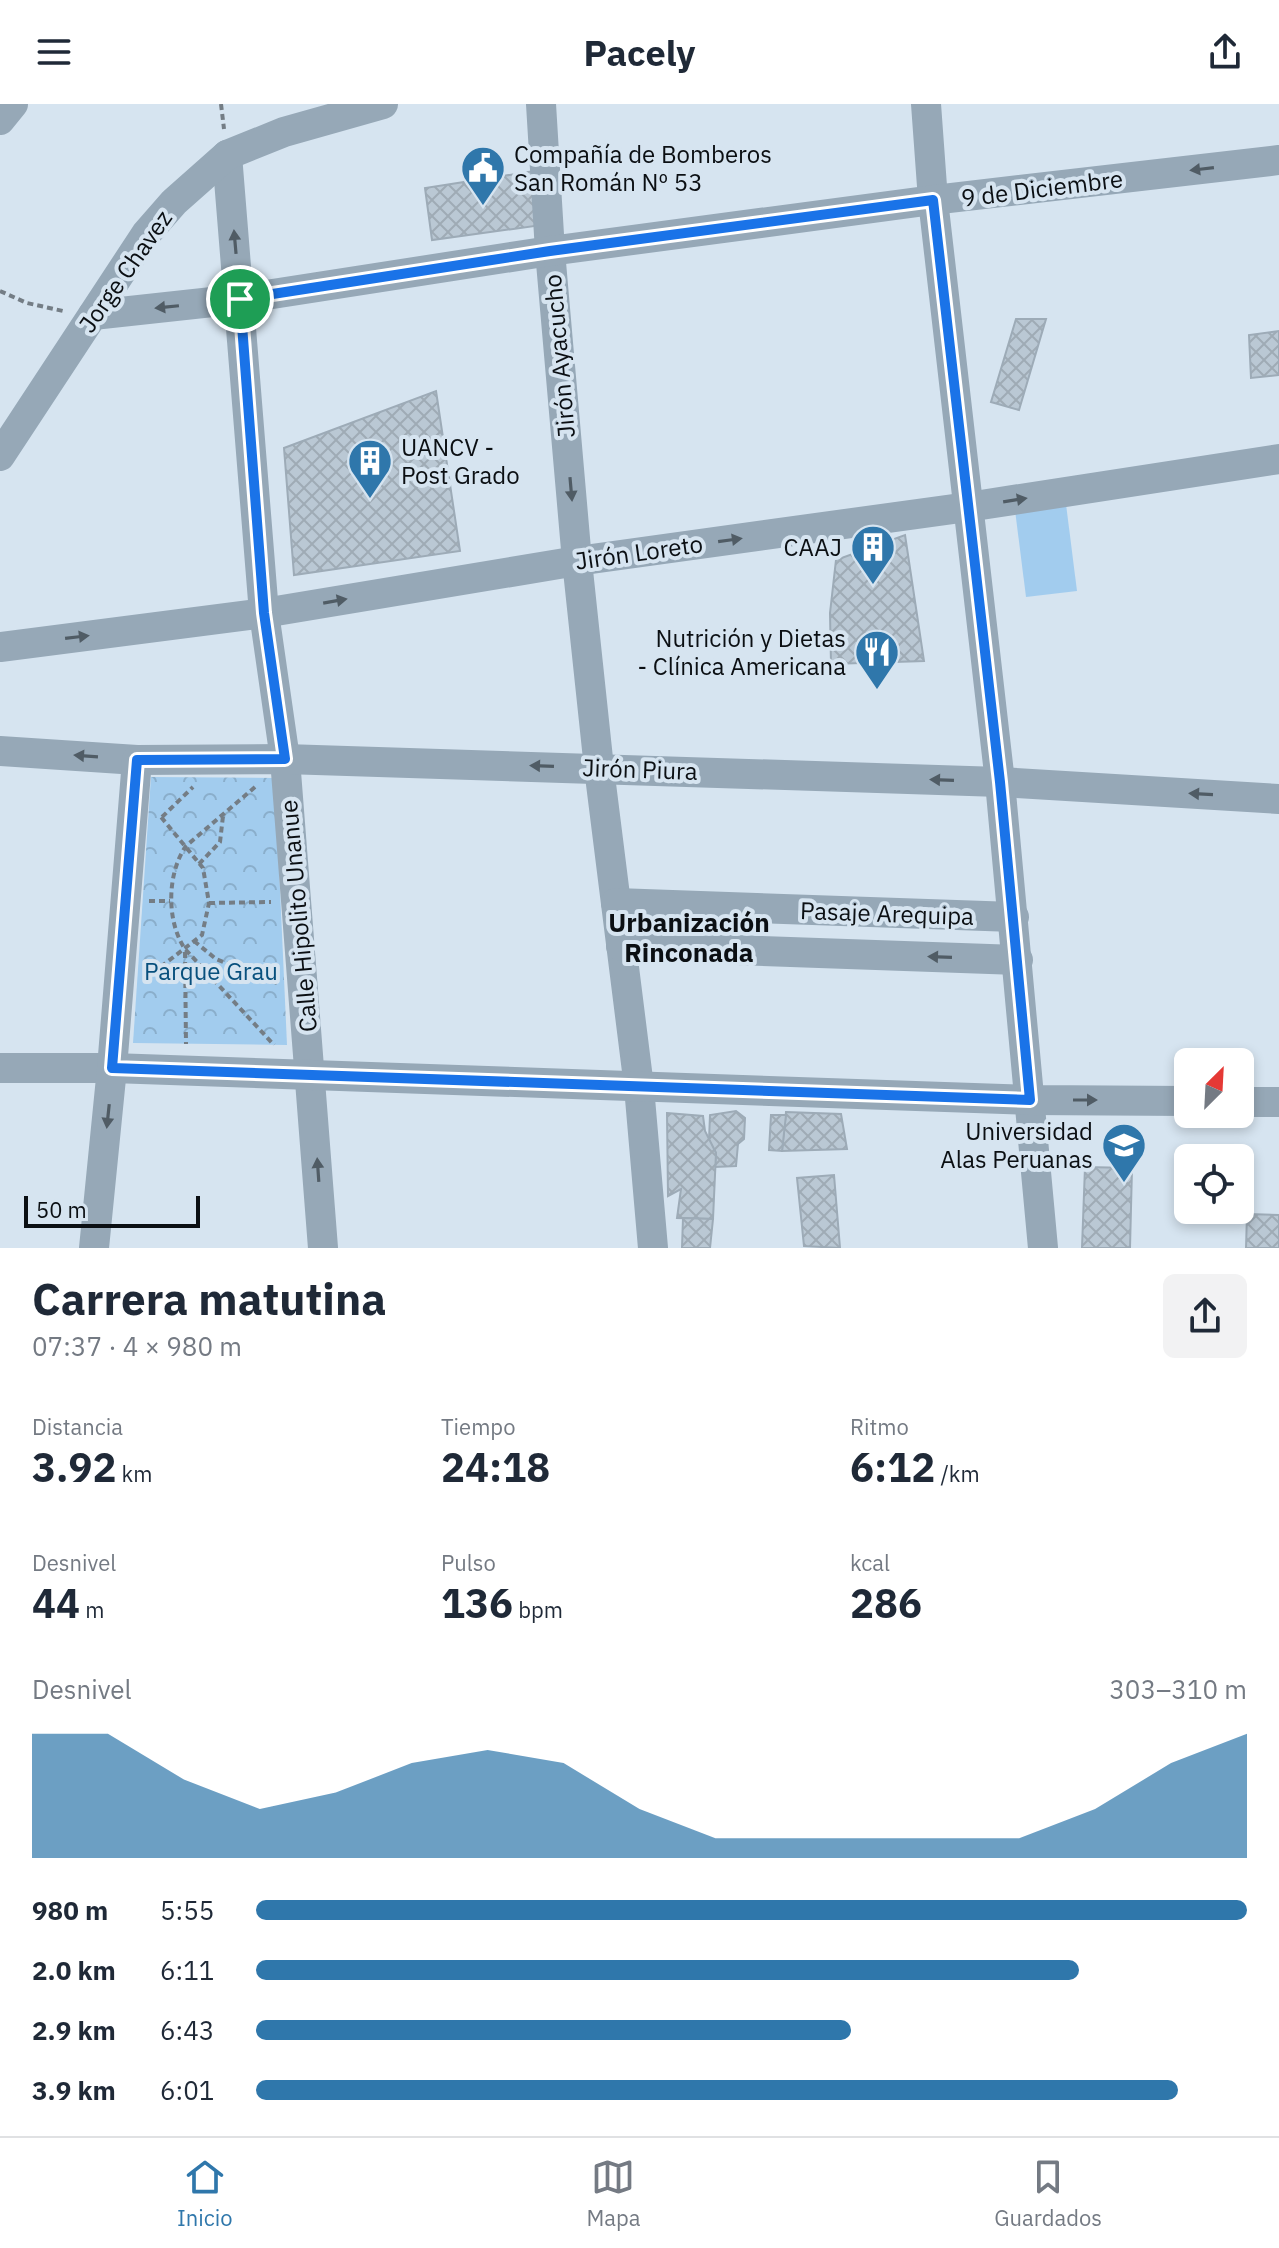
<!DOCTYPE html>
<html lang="es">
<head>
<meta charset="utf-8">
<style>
  :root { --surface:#fff; --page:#f2f2f3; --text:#1f2937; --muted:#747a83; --line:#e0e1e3; --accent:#2f77ab }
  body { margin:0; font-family:"IBM Plex Sans",sans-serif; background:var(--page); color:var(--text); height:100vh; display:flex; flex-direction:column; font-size:30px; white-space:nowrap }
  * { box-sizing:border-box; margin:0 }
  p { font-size:26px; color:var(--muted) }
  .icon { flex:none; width:44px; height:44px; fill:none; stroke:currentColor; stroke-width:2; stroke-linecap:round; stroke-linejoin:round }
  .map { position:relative; height:1144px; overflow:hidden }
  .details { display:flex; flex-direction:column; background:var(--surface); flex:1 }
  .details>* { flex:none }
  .needle { width:52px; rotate:24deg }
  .controls { position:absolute; left:1174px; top:944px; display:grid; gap:16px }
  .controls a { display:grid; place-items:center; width:80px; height:80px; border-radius:12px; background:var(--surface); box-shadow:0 4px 12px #0003; font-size:40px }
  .scale { position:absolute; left:24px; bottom:20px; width:176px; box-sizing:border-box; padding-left:8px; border:4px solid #0b0f13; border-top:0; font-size:22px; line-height:28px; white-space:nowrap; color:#0b0f13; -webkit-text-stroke:6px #d6e4f0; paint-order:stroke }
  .pin { position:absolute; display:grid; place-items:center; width:68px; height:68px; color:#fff; margin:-34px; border:4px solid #fff; border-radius:50%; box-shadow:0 2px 8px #0007 }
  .round { display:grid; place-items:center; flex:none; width:84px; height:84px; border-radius:12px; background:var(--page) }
  .headline { display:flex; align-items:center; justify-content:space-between; height:136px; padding:0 32px }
  h1 { font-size:44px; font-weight:700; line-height:60px }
  .figures { display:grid; grid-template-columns:repeat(3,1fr); gap:12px; height:136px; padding:8px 32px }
  .figures div { display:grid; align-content:center }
  .figures b { font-size:40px; font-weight:700 }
  .figures small { font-size:22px; font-weight:400 }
  .figures p { font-size:22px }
  .chart { height:224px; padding:16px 32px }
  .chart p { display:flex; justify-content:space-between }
  .chart svg { width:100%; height:144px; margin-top:8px; fill:var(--accent); opacity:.7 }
  ul { padding:0 32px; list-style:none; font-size:26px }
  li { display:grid; grid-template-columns:128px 96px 1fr; align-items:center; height:60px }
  li i { height:20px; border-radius:10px; background:var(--accent) }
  header { display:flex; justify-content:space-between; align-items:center; height:104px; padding:0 32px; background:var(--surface); font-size:36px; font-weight:700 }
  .menu { display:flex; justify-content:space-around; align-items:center; height:112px; border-top:2px solid var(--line); background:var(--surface); font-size:22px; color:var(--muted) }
  .menu a { display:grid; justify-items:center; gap:4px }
  .menu .current { color:var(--accent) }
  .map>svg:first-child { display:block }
  .forest { fill:url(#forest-crowns) }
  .garden { fill:#a2ccee }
  .building { fill:url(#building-cross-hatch); stroke:#9dabb7; stroke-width:2 }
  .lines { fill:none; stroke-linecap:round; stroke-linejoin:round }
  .path { stroke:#747d85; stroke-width:4; stroke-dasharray:6 4; stroke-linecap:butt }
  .minor { stroke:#96a8b7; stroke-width:30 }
  .oneway { fill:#505c65 }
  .route-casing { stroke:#fff; stroke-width:16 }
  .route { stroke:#1a73e8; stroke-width:10 }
  .labels { text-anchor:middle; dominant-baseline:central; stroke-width:8; stroke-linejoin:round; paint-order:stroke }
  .poi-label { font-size:24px; fill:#0b0f13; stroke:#d6e4f0; text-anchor:end }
  .street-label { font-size:24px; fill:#0b0f13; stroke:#d6e4f0 }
  .park-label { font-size:24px; fill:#08507d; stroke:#d6e4f0 }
  .neighbourhood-label { font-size:26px; font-weight:bold; fill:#0b0f13; stroke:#d6e4f0 }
</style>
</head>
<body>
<header><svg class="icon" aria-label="menu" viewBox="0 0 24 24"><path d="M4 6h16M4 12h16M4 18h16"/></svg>Pacely<svg class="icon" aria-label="share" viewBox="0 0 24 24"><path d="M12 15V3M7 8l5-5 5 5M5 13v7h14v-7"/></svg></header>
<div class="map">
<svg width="1279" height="1144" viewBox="0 0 1279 1144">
  <defs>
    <pattern id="forest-crowns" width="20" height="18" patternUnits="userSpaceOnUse" patternTransform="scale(2)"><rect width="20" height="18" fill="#a2ccee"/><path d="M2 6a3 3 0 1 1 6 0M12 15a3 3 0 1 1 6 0" fill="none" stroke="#8aaecb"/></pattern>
    <pattern id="building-cross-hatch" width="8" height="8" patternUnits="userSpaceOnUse" patternTransform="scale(2)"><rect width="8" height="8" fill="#bac8d4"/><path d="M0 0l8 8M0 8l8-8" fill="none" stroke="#9fabb5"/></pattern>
  </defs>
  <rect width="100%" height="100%" fill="#d6e4f0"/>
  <path class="forest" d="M151,673L275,674L287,941L133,939Z"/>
  <path class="garden" d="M1066,400L1077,487L1026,493L1015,406Z"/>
  <g class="building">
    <path d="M535,67L542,121L432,136L425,84Z"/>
    <path d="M1016,215H1046L1019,306L991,298Z"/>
    <path d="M1279,227V271L1251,274L1249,231Z"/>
    <path d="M436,287L460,447L294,471L284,344Z"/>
    <path d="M905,431L924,557L831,560L830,509L836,456Z"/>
    <path d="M736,1007L745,1014L744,1035L738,1040L736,1062L715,1063L716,1049L709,1036L710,1011Z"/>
    <path d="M786,1008L841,1010L847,1045L782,1047Z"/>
    <path d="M667,1009L703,1012L705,1027L716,1049L713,1115L677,1114L681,1085L668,1092Z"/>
    <path d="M771,1011H786L782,1047L769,1046Z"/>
    <path d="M1085,1063L1132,1064L1130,1144H1082Z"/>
    <path d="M834,1071L840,1144L804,1142L797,1074Z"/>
    <path d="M1247,1110L1279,1111V1144H1246Z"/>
    <path d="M683,1114L713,1115L710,1144H682Z"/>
  </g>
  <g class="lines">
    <g class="path">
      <path d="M221,0L224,25"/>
      <path d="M0,187L27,199L63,207"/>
      <path d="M255,683L186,742C167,769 166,817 185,845L274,941"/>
      <path d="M162,713L193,683"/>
      <path d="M199,760L220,738L223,712"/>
      <path d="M149,797H170"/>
      <path d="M209,799L271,798"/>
      <path d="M194,837L216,855L277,879"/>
      <path d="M185,848L186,940"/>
      <path d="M145,875L202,831L209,799L203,764L161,713"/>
    </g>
    <g class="minor">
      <path d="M541,0L550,147L577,457L599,664L639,983L653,1144"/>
      <path d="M926,0L933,96L1000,678L1043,1144"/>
      <path d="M0,16L13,0"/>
      <path d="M227,51L264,509L285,655L323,1144"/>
      <path d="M93,211L240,195L550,147L933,96L1279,56"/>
      <path d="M0,352L146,130L174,98L227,51L284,28L383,0"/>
      <path d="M0,543L264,509L577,457L968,403L1279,355"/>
      <path d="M0,647L137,656L285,655L1000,678L1279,695"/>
      <path d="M616,799L1014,813"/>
      <path d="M621,842L1018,856"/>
      <path d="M0,964H112L1030,996L1188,997"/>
      <path d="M1240,998H1279"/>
      <path d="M94,1144L112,964L137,656"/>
    </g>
  </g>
  <defs><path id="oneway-solid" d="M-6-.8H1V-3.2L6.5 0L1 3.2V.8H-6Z" transform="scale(2)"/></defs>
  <g class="oneway">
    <use href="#oneway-solid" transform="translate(1202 65) rotate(173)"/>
    <use href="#oneway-solid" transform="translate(235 138) rotate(-95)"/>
    <use href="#oneway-solid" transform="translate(167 203) rotate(174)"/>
    <use href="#oneway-solid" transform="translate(571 385) rotate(85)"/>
    <use href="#oneway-solid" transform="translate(1015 396) rotate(-9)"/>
    <use href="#oneway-solid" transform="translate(730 436) rotate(-8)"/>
    <use href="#oneway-solid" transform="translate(335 497) rotate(-10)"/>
    <use href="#oneway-solid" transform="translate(77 533) rotate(-7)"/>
    <use href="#oneway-solid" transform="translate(86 652) rotate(-176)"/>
    <use href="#oneway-solid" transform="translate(542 662) rotate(-178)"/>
    <use href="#oneway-solid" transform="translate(942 676) rotate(-178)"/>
    <use href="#oneway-solid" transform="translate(1201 690) rotate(-177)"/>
    <use href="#oneway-solid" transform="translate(940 853) rotate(-178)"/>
    <use href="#oneway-solid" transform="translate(1085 996)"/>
    <use href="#oneway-solid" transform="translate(108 1012) rotate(96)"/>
    <use href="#oneway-solid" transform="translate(318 1066) rotate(-94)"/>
  </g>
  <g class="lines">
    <g class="route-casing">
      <path id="route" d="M933,96L1000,678L1030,996L112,964L137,656L285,655L264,509L240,195L550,147Z"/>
    </g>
    <use href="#route" class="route"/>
  </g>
  <defs>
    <g id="civic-pin" transform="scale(2.3)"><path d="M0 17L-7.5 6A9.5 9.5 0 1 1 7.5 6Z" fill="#2f77ab" stroke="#d6e4f0"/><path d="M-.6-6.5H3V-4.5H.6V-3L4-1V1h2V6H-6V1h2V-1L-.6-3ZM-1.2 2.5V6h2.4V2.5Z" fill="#fff"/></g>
    <g id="building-pin" transform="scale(2.3)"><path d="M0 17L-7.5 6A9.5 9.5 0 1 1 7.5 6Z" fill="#2f77ab" stroke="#d6e4f0"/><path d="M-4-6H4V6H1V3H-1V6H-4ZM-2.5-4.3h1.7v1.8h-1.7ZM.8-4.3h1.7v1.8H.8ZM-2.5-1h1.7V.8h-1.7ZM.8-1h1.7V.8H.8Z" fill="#fff"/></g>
    <g id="restaurant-pin" transform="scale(2.3)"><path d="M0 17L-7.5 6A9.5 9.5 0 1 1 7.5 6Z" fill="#2f77ab" stroke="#d6e4f0"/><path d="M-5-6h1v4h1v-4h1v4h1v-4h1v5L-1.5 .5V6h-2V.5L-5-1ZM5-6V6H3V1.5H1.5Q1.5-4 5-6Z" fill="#fff"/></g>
    <g id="university-pin" transform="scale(2.3)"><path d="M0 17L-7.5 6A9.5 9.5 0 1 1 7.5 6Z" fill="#2f77ab" stroke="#d6e4f0"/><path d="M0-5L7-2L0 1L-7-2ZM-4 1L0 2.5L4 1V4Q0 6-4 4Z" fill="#fff"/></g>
  </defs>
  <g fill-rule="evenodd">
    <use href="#civic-pin" x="483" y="64"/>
    <use href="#building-pin" x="370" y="357"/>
    <use href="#building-pin" x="873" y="443"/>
    <use href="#restaurant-pin" x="877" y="548"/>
    <use href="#university-pin" x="1124" y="1041"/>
  </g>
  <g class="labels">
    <g class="poi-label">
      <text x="514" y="50" text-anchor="start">Compañía de Bomberos<tspan x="514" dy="28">San Román Nº 53</tspan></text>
      <text x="401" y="343" text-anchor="start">UANCV -<tspan x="401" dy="28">Post Grado</tspan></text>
      <text x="842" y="443">CAAJ</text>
      <text x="846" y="534">Nutrición y Dietas<tspan x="846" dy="28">- Clínica Americana</tspan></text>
      <text x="1093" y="1027">Universidad<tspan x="1093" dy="28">Alas Peruanas</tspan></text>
    </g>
    <g class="street-label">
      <text transform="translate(1042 84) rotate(-7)">9 de Diciembre</text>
      <text transform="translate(125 167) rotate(-55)">Jorge Chavez</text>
      <text transform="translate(559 252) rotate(-95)">Jirón Ayacucho</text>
      <text transform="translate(639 448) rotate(-8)">Jirón Loreto</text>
      <text transform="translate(640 665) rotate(2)">Jirón Piura</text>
      <text transform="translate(887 809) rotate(2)">Pasaje Arequipa</text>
      <text transform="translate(298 812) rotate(-95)">Calle Hipolito Unanue</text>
    </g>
    <g class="park-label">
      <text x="211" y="867">Parque Grau</text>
    </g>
    <g class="neighbourhood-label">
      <text x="689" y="818">Urbanización<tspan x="689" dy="30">Rinconada</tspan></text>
    </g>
  </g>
</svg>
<div class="controls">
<a><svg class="needle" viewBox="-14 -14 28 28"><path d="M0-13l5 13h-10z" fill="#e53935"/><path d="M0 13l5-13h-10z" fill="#747a83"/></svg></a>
<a><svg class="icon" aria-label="locate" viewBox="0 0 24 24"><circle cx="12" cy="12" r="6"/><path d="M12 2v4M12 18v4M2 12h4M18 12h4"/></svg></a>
</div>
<div class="scale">50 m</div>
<div class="pin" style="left:240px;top:195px;background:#1e9e55"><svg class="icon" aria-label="arrive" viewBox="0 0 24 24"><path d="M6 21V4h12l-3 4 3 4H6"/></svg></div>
</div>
<section class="details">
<div class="headline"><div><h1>Carrera matutina</h1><p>07:37 · 4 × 980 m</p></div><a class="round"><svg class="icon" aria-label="share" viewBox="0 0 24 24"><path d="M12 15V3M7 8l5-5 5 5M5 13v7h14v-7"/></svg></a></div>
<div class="figures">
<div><p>Distancia</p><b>3.92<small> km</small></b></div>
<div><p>Tiempo</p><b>24:18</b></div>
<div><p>Ritmo</p><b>6:12<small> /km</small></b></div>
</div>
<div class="figures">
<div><p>Desnivel</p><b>44<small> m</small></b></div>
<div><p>Pulso</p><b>136<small> bpm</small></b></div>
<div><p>kcal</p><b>286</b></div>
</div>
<div class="chart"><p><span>Desnivel</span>303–310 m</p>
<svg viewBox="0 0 160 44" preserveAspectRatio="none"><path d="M0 44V6L10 6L20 20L30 29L40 24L50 15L60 11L70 15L80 29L90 38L100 38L110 38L120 38L130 38L140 29L150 15L160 6V44z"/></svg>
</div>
<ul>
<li><b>980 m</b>5:55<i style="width:100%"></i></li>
<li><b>2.0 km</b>6:11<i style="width:83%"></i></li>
<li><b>2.9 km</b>6:43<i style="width:60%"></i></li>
<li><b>3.9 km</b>6:01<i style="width:93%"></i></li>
</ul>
</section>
<nav class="menu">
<a class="current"><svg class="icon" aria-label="home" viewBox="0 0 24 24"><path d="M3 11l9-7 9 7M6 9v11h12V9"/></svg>Inicio</a>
<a><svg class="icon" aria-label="map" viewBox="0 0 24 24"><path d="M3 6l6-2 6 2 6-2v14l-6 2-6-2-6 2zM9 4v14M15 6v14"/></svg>Mapa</a>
<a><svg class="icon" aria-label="saved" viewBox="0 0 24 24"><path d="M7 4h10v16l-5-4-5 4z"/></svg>Guardados</a>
</nav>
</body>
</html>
